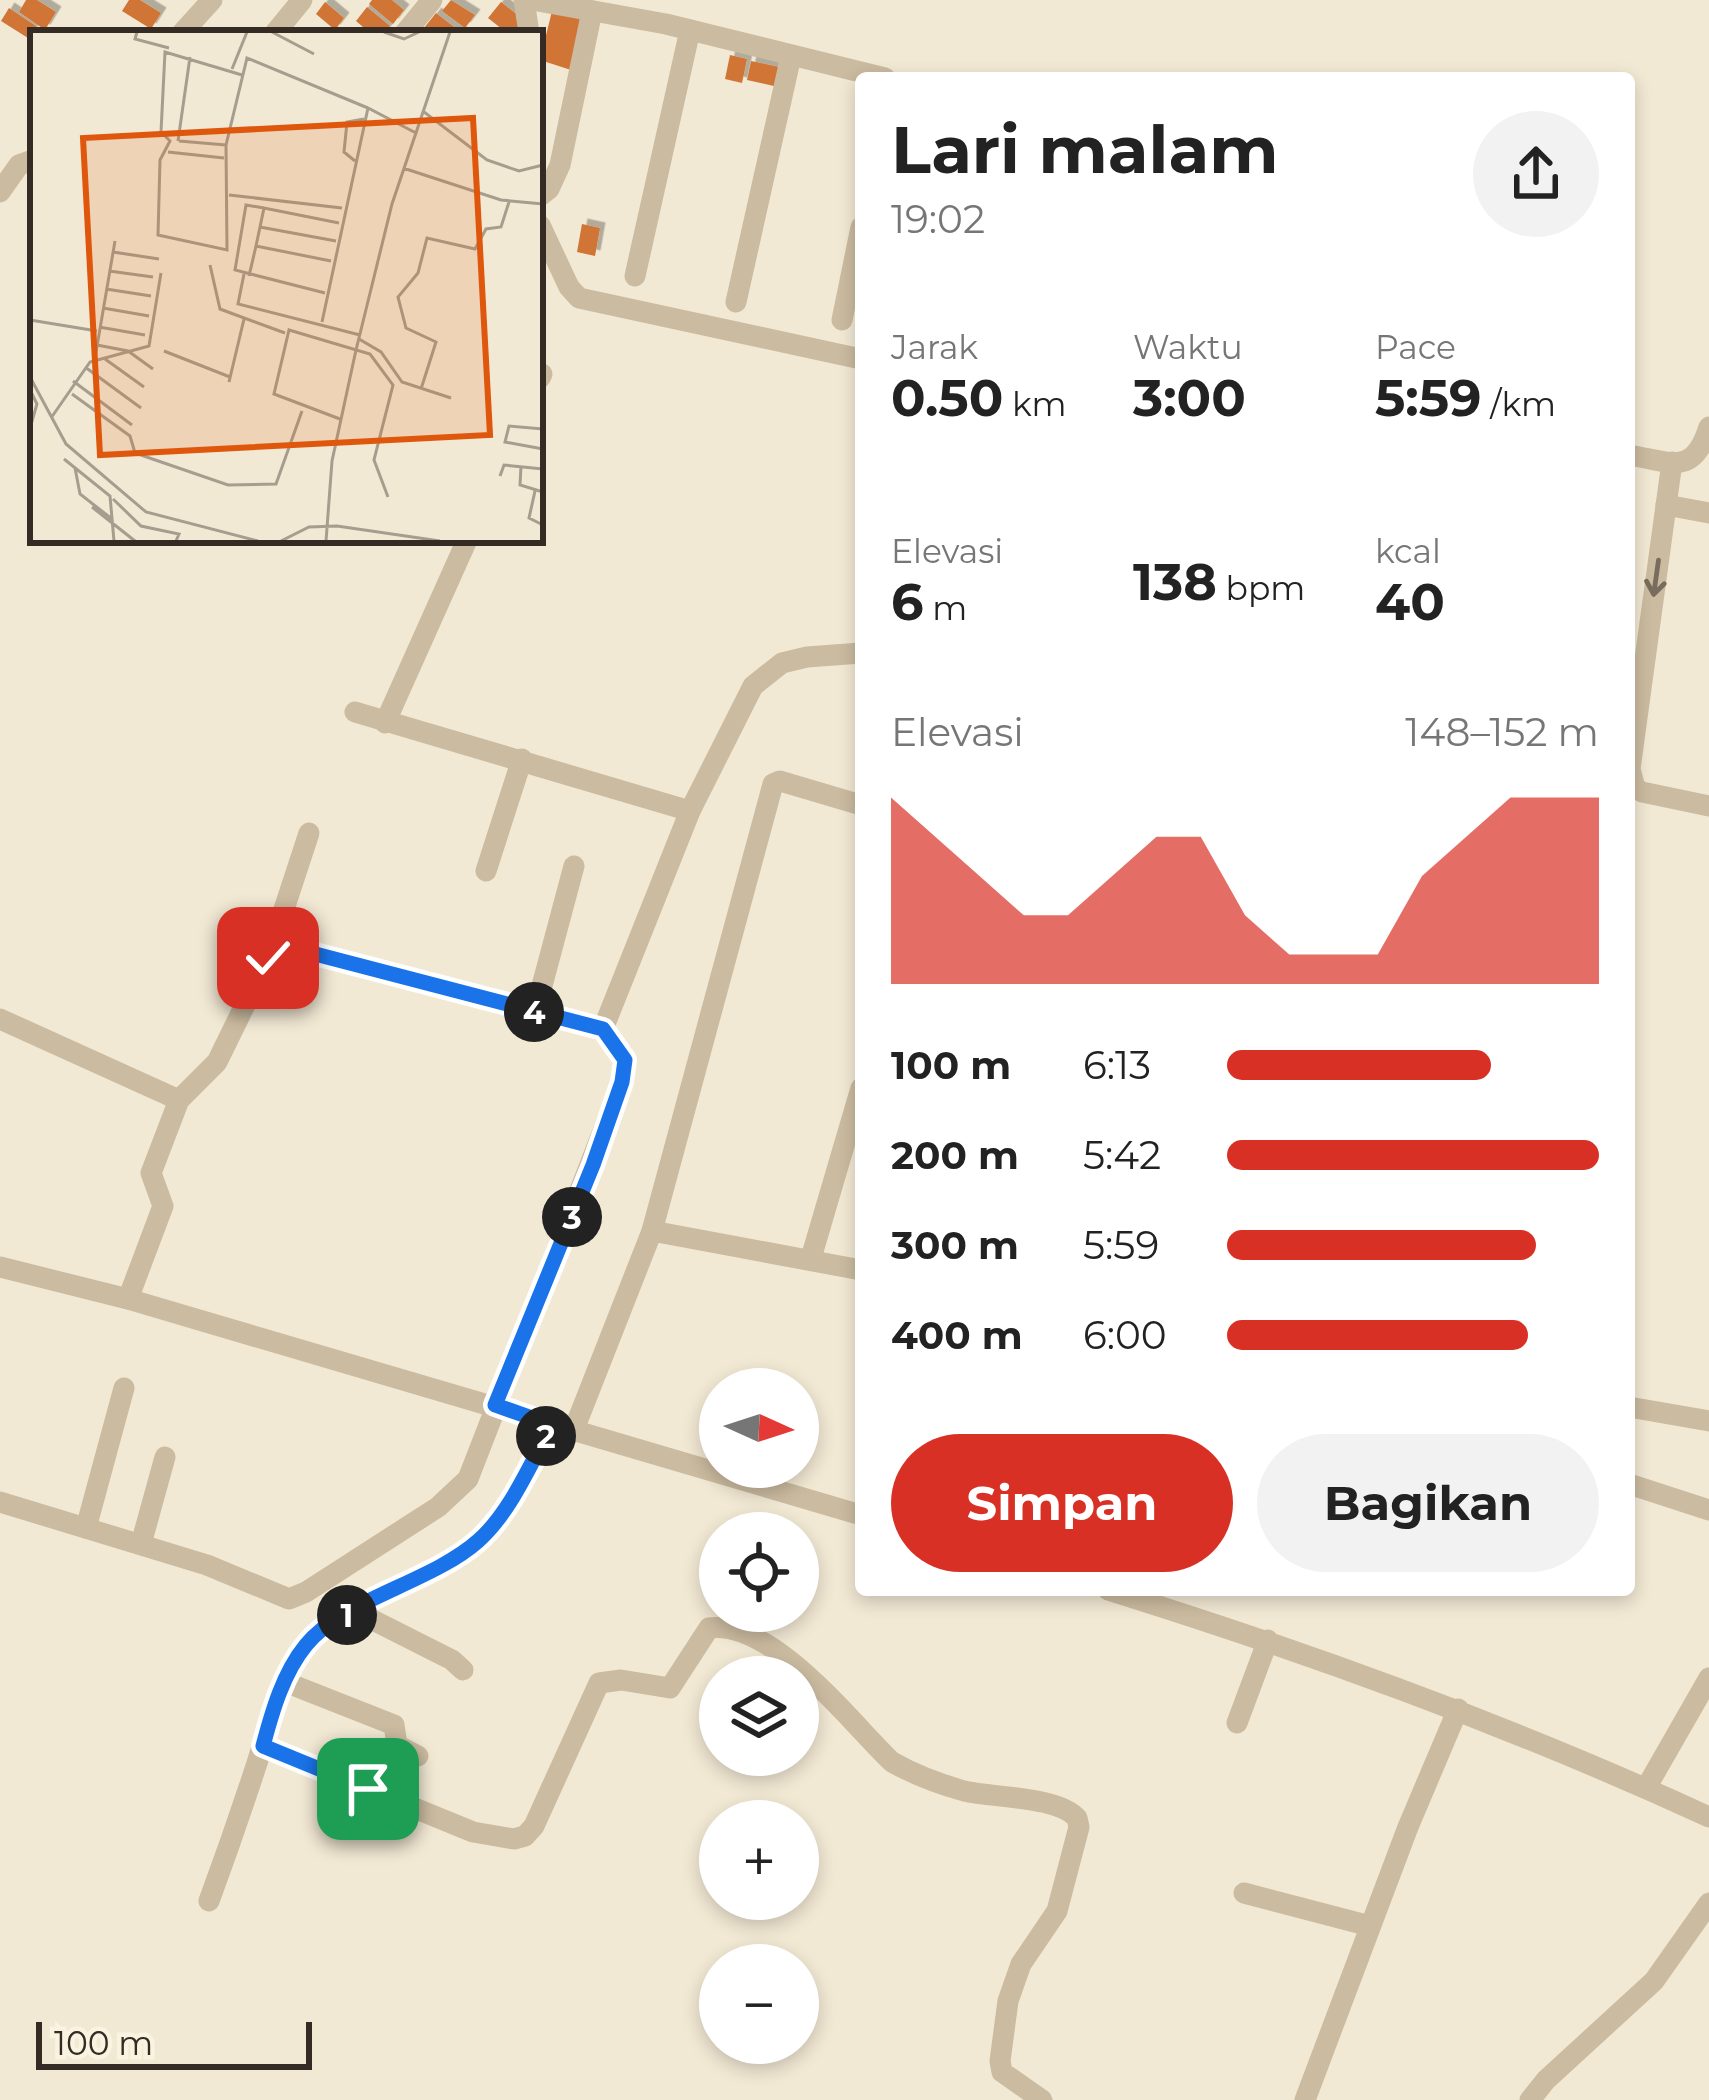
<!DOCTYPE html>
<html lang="id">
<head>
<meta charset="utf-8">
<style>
  :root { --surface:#fff; --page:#f2f2f2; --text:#222; --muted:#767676; --accent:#d93025 }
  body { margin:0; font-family:Montserrat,sans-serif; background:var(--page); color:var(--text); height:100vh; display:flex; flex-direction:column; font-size:45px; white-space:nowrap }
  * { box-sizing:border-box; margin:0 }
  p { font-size:39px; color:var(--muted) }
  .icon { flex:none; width:66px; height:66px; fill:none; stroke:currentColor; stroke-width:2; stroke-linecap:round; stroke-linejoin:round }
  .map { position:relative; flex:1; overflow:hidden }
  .side { position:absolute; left:855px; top:72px; width:780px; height:1524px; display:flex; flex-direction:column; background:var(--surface); border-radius:12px; box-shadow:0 6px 18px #0003 }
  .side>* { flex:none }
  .needle { width:78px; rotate:93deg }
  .controls { position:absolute; left:699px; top:1368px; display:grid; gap:24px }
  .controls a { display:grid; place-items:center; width:120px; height:120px; border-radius:50%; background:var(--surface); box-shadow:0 6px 18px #0003; font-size:60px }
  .scale { position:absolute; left:36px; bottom:30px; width:276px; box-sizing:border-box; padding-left:12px; border:6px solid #342c24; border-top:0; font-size:33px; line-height:42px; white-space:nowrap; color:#342c24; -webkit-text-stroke:9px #faf3e0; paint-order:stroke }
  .pin { position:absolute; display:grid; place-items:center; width:102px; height:102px; color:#fff; margin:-51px; border-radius:24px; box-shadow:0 6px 18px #0006 }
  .km { position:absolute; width:60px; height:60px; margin:-30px; border-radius:50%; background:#222; color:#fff; font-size:33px; line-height:60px; text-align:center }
  .round { display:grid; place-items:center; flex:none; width:126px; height:126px; border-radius:63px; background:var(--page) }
  .headline { display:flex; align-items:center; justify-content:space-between; height:204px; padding:0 36px }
  h1 { font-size:66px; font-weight:700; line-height:90px }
  .metrics { display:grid; grid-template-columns:repeat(3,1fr); gap:18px; height:204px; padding:12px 36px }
  .metrics div { display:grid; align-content:center }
  .metrics b { font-size:51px; font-weight:700 }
  .metrics small { font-size:33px; font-weight:400 }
  .metrics p { font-size:33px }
  .chart { height:336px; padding:24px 36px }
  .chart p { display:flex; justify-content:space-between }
  .chart svg { width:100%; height:216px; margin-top:12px; fill:var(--accent); opacity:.7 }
  .button { display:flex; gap:24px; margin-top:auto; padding:24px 36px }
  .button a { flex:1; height:138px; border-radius:72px; background:var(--accent); color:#fff; font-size:48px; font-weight:700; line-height:138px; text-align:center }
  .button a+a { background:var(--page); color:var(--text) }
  ul { padding:0 36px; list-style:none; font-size:39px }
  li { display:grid; grid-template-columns:192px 144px 1fr; align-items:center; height:90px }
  li i { height:30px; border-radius:15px; background:var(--accent) }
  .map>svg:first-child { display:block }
  .building { fill:#d07534; filter:url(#shadow) }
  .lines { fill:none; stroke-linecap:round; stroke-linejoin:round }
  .minor { stroke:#cbbba0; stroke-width:21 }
  .oneway { stroke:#786c5c }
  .route-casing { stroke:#fff; stroke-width:24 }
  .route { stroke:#1a73e8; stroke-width:15 }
  .inset-road { fill:none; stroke:#a69d8e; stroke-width:3 }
  .view { fill:#df570d; fill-opacity:0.15; stroke:#df570d; stroke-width:6 }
  .inset-edge { fill:none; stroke:#342c24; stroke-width:6 }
</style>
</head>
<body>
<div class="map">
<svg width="1709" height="2100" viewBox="0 0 1709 2100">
  <defs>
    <filter id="shadow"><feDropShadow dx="5.5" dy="-5.5" stdDeviation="0" flood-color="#0004"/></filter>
  </defs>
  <rect width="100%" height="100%" fill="#f2e9d4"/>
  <g class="building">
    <path d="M26,0H37L56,12L45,30L19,12Z"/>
    <path d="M129,0H140L161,13L151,29L122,11Z"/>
    <path d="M372,0H392L404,10L393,24L369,4Z"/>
    <path d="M451,0L475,15L465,28L442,11Z"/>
    <path d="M325,2L344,18L335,30L316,14Z"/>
    <path d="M501,2L524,20L514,33H507L488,18Z"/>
    <path d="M367,7L390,26L384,33H370L356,21Z"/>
    <path d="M9,8L36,26L28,38L1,21Z"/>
    <path d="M552,11L586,21L571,70L540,60Z"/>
    <path d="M436,13L462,33H430L424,28Z"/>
    <path d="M730,55L747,59L742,83L725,79Z"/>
    <path d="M751,61L779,67L774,86L747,80Z"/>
    <path d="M582,224L600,228L595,256L577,252Z"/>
  </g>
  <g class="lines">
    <g class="minor">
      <path d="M524,0L529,33"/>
      <path d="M532,0L666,24L885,78"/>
      <path d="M182,33L212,0"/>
      <path d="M275,33L302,0"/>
      <path d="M405,33L432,0"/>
      <path d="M0,192L19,165L33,160"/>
      <path d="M540,196L549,189L560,165L592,11"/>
      <path d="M540,225L569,287L579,298L861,359"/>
      <path d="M635,276L690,30"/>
      <path d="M736,302L791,56"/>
      <path d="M842,320L861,227"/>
      <path d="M540,378L542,374"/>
      <path d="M1629,455C1672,462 1693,477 1709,427"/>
      <path d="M1672,462L1630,769L1635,788L1642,792L1709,806"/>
      <path d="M1666,505L1709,513"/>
      <path d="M355,712L690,811"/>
      <path d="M385,723L467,540"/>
      <path d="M486,871L522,759"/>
      <path d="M268,958L309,833"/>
      <path d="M535,1012L574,866"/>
      <path d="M0,1019L179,1100"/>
      <path d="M603,1029L690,811L753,686L782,663L807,657L861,653"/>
      <path d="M652,1231L861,1270"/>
      <path d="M811,1258L861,1088"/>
      <path d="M0,1267L128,1299L861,1515"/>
      <path d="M1629,1407L1709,1421"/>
      <path d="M573,1432L652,1231L773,784L780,781L861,805"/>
      <path d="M1629,1484L1709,1510"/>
      <path d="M0,1502L207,1565L289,1599L306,1592L438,1507L468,1479L622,1082L625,1060L603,1029L296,949L278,951L268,958L217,1062L179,1100L151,1173L163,1206L128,1299"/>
      <path d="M86,1528L124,1388"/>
      <path d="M141,1544L165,1457"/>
      <path d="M1108,1590C1313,1654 1514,1727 1709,1817"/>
      <path d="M355,1611L452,1660L463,1670"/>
      <path d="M285,1682L394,1725L397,1745L418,1756"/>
      <path d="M1237,1723L1268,1640"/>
      <path d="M263,1746L473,1832L514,1839L525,1836L534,1826L599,1683L621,1680L670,1688L709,1628C772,1619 850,1722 892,1762C915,1775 939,1784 964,1791C994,1798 1057,1796 1077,1818L1079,1827L1057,1911L1021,1964L1008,2001L1000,2061L1002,2072L1042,2100"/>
      <path d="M1646,1788L1709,1678"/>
      <path d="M1244,1893L1370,1926"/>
      <path d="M209,1901C226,1855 242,1809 257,1763C270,1723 279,1677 306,1644C343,1600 432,1582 479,1541C511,1511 531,1462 552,1425"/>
      <path d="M1305,2100L1408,1827L1458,1709"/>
      <path d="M1530,2100L1546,2080L1654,1981L1709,1903"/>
    </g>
  </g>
  <defs><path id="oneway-shaft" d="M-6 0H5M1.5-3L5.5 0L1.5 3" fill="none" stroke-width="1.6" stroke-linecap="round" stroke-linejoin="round" transform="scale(3)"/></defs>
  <use class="oneway" href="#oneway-shaft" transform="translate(1656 578) rotate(98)"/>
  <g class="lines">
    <g class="route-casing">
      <path id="route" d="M268,958L278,951L296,949L603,1029L625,1060L622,1082L593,1165L495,1405L552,1425C531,1462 511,1512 478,1541C432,1582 342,1600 306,1645C283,1673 272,1712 263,1746L368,1789"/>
    </g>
    <use href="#route" class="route"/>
  </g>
  <g transform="translate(30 30)">
    <rect width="513" height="513" fill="#f2e9d4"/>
    <path class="inset-road" d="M107,2L105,9L139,18M242,2L284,24M354,2L374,9L389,2M202,39L217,2M212,45L135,22L131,102L140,111L130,130L128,205L197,220L196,115L217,28L338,78M394,82L457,130L489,141L513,135M148,111L160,27M149,111L196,115M138,122L194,128M325,131L314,122L317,92L334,89M373,138L471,170L513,174M199,165L312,178M234,178L216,175L205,240L295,263M230,197L234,178L309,193M226,216L230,197L306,211M83,222L129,229M180,235L190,279L255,303M79,241L123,247M214,244L208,274L330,305M219,246L226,216L301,231M76,259L121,266M73,278L119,286M0,290L67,301M292,292L338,78L386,103M69,297L115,305M329,309L351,322L372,352L421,368M67,315L98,321L123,339M134,321L200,347M65,328L85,211M75,329L114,357M55,337L111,378M0,347L36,414L116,482L228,511M43,351L102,395M199,352L214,289M391,359L406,312L376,298L368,267L388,243L397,208L445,219L456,199L471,197L479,172M0,360L7,374L0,398M42,364L100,406L105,423L198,455L246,454L272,381M21,388L60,332L119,316L131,243M310,389L244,364L259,300L340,324L363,355L344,430L358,467M513,399L479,396L475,412L513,419M34,429L80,466L84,511M491,436L490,455L513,462M45,438L50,464L82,489M470,446L474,435L513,439M505,461L499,488L513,495M83,469L111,496L149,504L146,511M62,477L105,511M251,511L279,497L307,496L410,511M296,511L302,431L326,320L362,174L420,2"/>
    <path class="view" d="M443,88L460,405L70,425L53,108Z"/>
    <rect width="513" height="513" class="inset-edge"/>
  </g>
</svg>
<div class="controls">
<a><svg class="needle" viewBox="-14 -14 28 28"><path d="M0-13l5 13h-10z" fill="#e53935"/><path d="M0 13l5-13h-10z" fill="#767676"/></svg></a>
<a><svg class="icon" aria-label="locate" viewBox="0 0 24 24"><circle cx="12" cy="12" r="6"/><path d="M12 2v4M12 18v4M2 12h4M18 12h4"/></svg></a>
<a><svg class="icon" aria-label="layers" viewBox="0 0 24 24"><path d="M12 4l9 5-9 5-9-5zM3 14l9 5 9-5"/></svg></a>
<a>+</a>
<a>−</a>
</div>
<div class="scale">100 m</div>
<div class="pin" style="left:368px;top:1789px;background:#1e9e55"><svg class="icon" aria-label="arrive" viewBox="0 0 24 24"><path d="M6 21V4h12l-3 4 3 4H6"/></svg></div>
<div class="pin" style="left:268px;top:958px;background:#d93025"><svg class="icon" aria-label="check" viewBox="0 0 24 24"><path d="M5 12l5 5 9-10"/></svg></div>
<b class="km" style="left:347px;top:1615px">1</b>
<b class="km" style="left:546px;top:1436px">2</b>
<b class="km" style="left:572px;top:1217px">3</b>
<b class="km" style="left:534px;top:1012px">4</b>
<section class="side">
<div class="headline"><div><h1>Lari malam</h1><p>19:02</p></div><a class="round"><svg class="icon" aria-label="share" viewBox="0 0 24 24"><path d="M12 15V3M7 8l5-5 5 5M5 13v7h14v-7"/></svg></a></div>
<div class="metrics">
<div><p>Jarak</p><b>0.50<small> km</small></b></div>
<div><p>Waktu</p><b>3:00</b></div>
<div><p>Pace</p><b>5:59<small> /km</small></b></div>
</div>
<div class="metrics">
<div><p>Elevasi</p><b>6<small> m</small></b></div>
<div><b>138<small> bpm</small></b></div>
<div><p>kcal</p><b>40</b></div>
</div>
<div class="chart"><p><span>Elevasi</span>148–152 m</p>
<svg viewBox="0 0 160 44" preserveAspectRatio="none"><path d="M0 44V6L10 14L20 22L30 30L40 30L50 22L60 14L70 14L80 30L90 38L100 38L110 38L120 22L130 14L140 6L150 6L160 6V44z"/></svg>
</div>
<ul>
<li><b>100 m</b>6:13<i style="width:71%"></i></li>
<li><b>200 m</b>5:42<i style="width:100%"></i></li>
<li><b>300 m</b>5:59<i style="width:83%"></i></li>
<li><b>400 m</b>6:00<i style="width:81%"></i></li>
</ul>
<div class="button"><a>Simpan</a><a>Bagikan</a></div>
</section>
</div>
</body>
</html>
